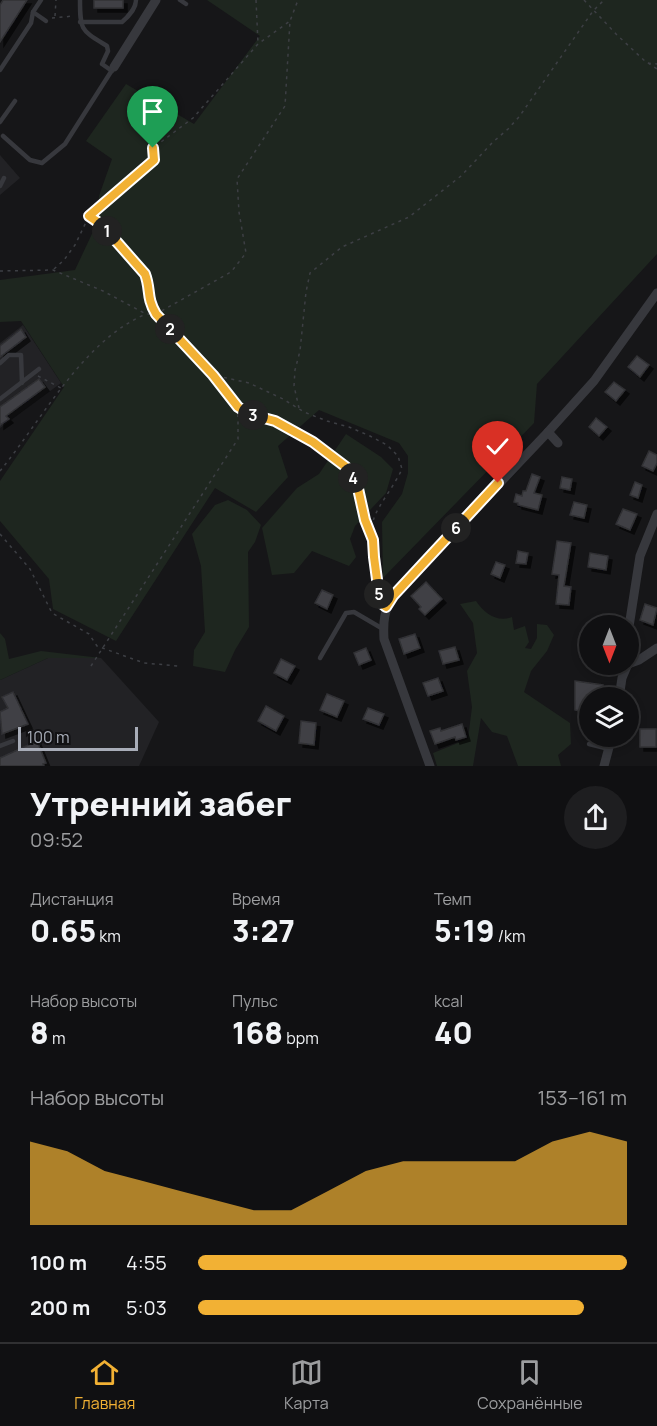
<!DOCTYPE html>
<html lang="ru">
<head>
<meta charset="utf-8">
<style>
  :root { --surface:#101012; --page:#1e1e20; --text:#f1f3f6; --muted:#9c9d9f; --line:#303032; --accent:#f2b134 }
  body { margin:0; font-family:Manrope,sans-serif; background:var(--page); color:var(--text); height:100vh; display:flex; flex-direction:column; font-size:22px; white-space:nowrap }
  * { box-sizing:border-box; margin:0 }
  p { font-size:20px; color:var(--muted) }
  .icon { flex:none; width:33px; height:33px; fill:none; stroke:currentColor; stroke-width:2; stroke-linecap:round; stroke-linejoin:round }
  .map { position:relative; height:766px; overflow:hidden }
  .drawer { display:flex; flex-direction:column; background:var(--surface); flex:1 }
  .drawer>* { flex:none }
  .needle { width:39px; rotate:180deg }
  .fabs { position:absolute; left:579px; top:615px; display:grid; gap:12px }
  .fabs a { display:grid; place-items:center; width:60px; height:60px; border-radius:50%; background:var(--surface); box-shadow:0 3px 9px #0003,0 0 0 2px var(--line); font-size:30px }
  .scale { position:absolute; left:18px; bottom:15px; width:120px; box-sizing:border-box; padding-left:6px; border:3px solid #a8adb8; border-top:0; font-size:16px; line-height:21px; white-space:nowrap; color:#a8adb8; -webkit-text-stroke:4px #111113; paint-order:stroke }
  .pin { position:absolute; display:grid; place-items:center; width:51px; height:51px; color:#fff; margin:-62px -26px; border-radius:50% 50% 50% 0; rotate:-45deg; box-shadow:0 0 6px #0007 }
  .pin .icon { rotate:45deg }
  .km { position:absolute; width:30px; height:30px; margin:-15px; border-radius:50%; background:#222; color:#fff; font-size:16px; line-height:30px; text-align:center }
  .round { display:grid; place-items:center; flex:none; width:63px; height:63px; border-radius:32px; background:var(--page) }
  .head { display:flex; align-items:center; justify-content:space-between; height:102px; padding:0 30px }
  h1 { font-size:33px; font-weight:800; line-height:45px }
  .stats { display:grid; grid-template-columns:repeat(3,1fr); gap:9px; height:102px; padding:6px 30px }
  .stats div { display:grid; align-content:center }
  .stats b { font-size:30px; font-weight:800 }
  .stats small { font-size:16px; font-weight:400 }
  .stats p { font-size:16px }
  .chart { height:168px; padding:12px 30px }
  .chart p { display:flex; justify-content:space-between }
  .chart svg { width:100%; height:108px; margin-top:6px; fill:var(--accent); opacity:.7 }
  ul { padding:0 30px; list-style:none; font-size:20px }
  li { display:grid; grid-template-columns:96px 72px 1fr; align-items:center; height:45px }
  li i { height:15px; border-radius:8px; background:var(--accent) }
  .tabs { display:flex; justify-content:space-around; align-items:center; height:84px; border-top:2px solid var(--line); background:var(--surface); font-size:16px; color:var(--muted) }
  .tabs a { display:grid; justify-items:center; gap:3px }
  .tabs .active { color:var(--accent) }
  .map>svg:first-child { display:block }
  .built { fill:#222225 }
  .green { fill:#1e261f }
  .building { fill:#404145; stroke:#303034; stroke-width:1.5; filter:url(#shadow) }
  .lines { fill:none; stroke-linecap:round; stroke-linejoin:round }
  .path { stroke:#3d3f44; stroke-width:1.5; stroke-dasharray:3 4.5; stroke-linecap:butt }
  .lane { stroke:#37383d; stroke-width:4.5 }
  .street { stroke:#37383d; stroke-width:9 }
  .route-casing { stroke:#fff; stroke-width:12 }
  .route { stroke:#f2b134; stroke-width:8 }
</style>
</head>
<body>
<div class="map">
<svg width="657" height="766" viewBox="0 0 657 766">
  <defs>
    <filter id="shadow"><feDropShadow dx="4" dy="4" stdDeviation="0" flood-color="#0009"/></filter>
  </defs>
  <rect width="100%" height="100%" fill="#161618"/>
  <g class="built">
    <path d="M0,155L20,178L0,195Z"/>
    <path d="M23,325L61,383L0,428V343Z"/>
    <path d="M48,658H101L159,722L139,766H0V680Z"/>
  </g>
  <g class="green">
    <path d="M207,0H657V254L537,384L534,423L383,578L382,522L402,494L408,473V456L399,443L319,410L278,446L288,477L256,512L215,488L116,641L53,609L49,579L0,521V481L64,387L21,321L0,322V280L75,270L98,221L99,196L112,159L86,141L126,84L194,124L260,36Z"/>
    <path d="M346,434L381,457L393,469L386,493L355,526L350,539L356,557L349,566L312,551L294,573L272,575L262,528L297,488L319,474Z"/>
    <path d="M228,500L247,510L261,525L255,542L248,552L249,627L235,650L225,672L193,666L194,650L205,632L201,566L192,534L215,505Z"/>
    <path d="M476,601C484,613 497,623 512,617L514,630L525,626L529,642L525,648L531,649L537,638V624L547,625L554,635L547,651L531,671L524,692L570,723L571,744L558,755L561,766H518L507,736L492,732L481,718L473,766H437L433,753L468,739L472,707L467,671L477,653L473,623L460,604Z"/>
    <path d="M0,633L5,639L9,659L41,651L101,658H48L0,680Z"/>
  </g>
  <g class="building">
    <path d="M3,0H27L0,42V5Z"/>
    <rect x="94" y="0" width="29" height="8"/>
    <path d="M21,329L26,337L0,357V346Z"/>
    <path d="M637,356L649,365L640,377L628,367Z"/>
    <path d="M39,379L45,387L6,416L9,419L0,425V407Z"/>
    <path d="M614,382L625,390L616,401L605,392Z"/>
    <path d="M596,418L607,427L599,436L589,427Z"/>
    <path d="M649,451L657,455V463L653,471L642,466Z"/>
    <path d="M532,474L540,477L534,493L542,495L538,510L518,505V503L514,502L516,494L522,496L523,491H526Z"/>
    <path d="M562,477L572,479L570,490L560,488Z"/>
    <path d="M635,482L642,485L638,498L630,495Z"/>
    <path d="M574,502L587,505L584,518L570,515Z"/>
    <path d="M623,509L637,514L630,530L616,524Z"/>
    <path d="M557,541L571,543L564,586L571,587L569,605L556,604L559,575L552,574Z"/>
    <path d="M518,551L528,553L526,564L516,563Z"/>
    <path d="M590,553L608,556L606,570L588,567Z"/>
    <path d="M496,562L505,565L500,578L491,574Z"/>
    <path d="M426,582L442,599L425,615L419,609L421,607L411,596Z"/>
    <path d="M322,590L333,595L327,609L315,603Z"/>
    <path d="M645,604L657,608L653,625L640,620Z"/>
    <path d="M415,634L420,648L404,654L399,639Z"/>
    <path d="M455,647L459,660L443,664L439,651Z"/>
    <path d="M366,648L371,660L359,665L354,653Z"/>
    <path d="M281,659L295,666L287,680L274,673Z"/>
    <path d="M438,678L443,691L428,696L423,683Z"/>
    <path d="M575,681L603,685L602,698H590V700H586L584,712L575,710Z"/>
    <path d="M13,692L28,724L2,734L0,712L8,708L2,697Z"/>
    <path d="M327,694L344,701L337,717L320,710Z"/>
    <path d="M266,706L284,716L276,731L258,721Z"/>
    <path d="M368,708L384,714L379,725L363,719Z"/>
    <path d="M301,721L316,723L314,745L299,743Z"/>
    <path d="M462,724L466,737L456,740L455,737L435,744L430,731L440,728L441,731Z"/>
    <rect x="640" y="729" width="16" height="18"/>
    <path d="M37,741L46,763L43,764L44,766H0V758Z"/>
  </g>
  <g class="lines">
    <g class="path">
      <path d="M256,0L258,43"/>
      <path d="M584,0L617,35L647,63L657,64"/>
      <path d="M55,16L56,0"/>
      <path d="M52,18L74,16"/>
      <path d="M648,63L657,69"/>
      <path d="M89,216L102,225L145,274C151,290 146,297 156,314L213,375L249,383L283,399L304,412L327,421L349,427L370,436L387,445L398,456L402,469C395,485 379,504 374,518C368,536 376,583 380,603"/>
      <path d="M54,269L64,260L75,245L89,216L154,160L153,148L193,118L258,44L290,21"/>
      <path d="M0,271L53,270L103,291L146,314H156L231,272L246,253L239,212L237,179L285,106L290,21L298,0"/>
      <path d="M213,375L238,407L249,414L275,421L313,442L346,467L357,484L365,520L372,537"/>
      <path d="M38,376L61,388"/>
      <path d="M299,408L294,386L295,370L300,351L306,292L310,273L342,247L409,217L461,176L493,142L508,129L519,117L593,11L604,0"/>
      <path d="M0,471C41,421 83,341 144,315"/>
      <path d="M0,534L30,569L52,613L89,634L97,646L144,663L178,666"/>
      <path d="M91,666L238,439V407"/>
    </g>
    <g class="lane">
      <path d="M80,0C80,31 81,30 107,46L108,51L102,64L112,71"/>
      <path d="M180,0L186,4"/>
      <path d="M33,12L46,21"/>
      <path d="M80,22H122C128,17 136,8 136,0"/>
      <path d="M0,70L31,23L33,12L41,0"/>
      <path d="M0,122L15,101"/>
      <path d="M3,136L30,160L42,163L65,144L114,67"/>
      <path d="M0,186L4,178"/>
      <path d="M0,363L9,355H21L22,383"/>
      <path d="M0,399L39,369"/>
      <path d="M320,658L346,613L354,612L383,629"/>
      <path d="M589,744L609,749"/>
      <path d="M0,746L13,741"/>
    </g>
    <g class="street">
      <path d="M114,67L156,0"/>
      <path d="M548,432L594,381L657,293"/>
      <path d="M628,633L640,556L657,514"/>
      <path d="M628,664L639,660L657,648"/>
      <path d="M619,698L622,678L628,664"/>
      <path d="M430,766L384,639C383,622 384,610 393,596L548,432L558,443"/>
      <path d="M604,766L612,736"/>
    </g>
  </g>
  <g class="lines">
    <g class="route-casing">
      <path id="route" d="M153,148L154,160L89,216L102,225L145,274C151,290 146,297 156,314L213,375L238,407L249,414L275,421L313,442L346,467L357,484L365,520L373,540L374,557L380,602L386,607L393,596L498,483"/>
    </g>
    <use href="#route" class="route"/>
  </g>
</svg>
<div class="fabs">
<a><svg class="needle" viewBox="-14 -14 28 28"><path d="M0-13l5 13h-10z" fill="#e53935"/><path d="M0 13l5-13h-10z" fill="#9c9d9f"/></svg></a>
<a><svg class="icon" aria-label="layers" viewBox="0 0 24 24"><path d="M12 4l9 5-9 5-9-5zM3 14l9 5 9-5"/></svg></a>
</div>
<div class="scale">100 m</div>
<div class="pin" style="left:153px;top:148px;background:#1e9e55"><svg class="icon" aria-label="arrive" viewBox="0 0 24 24"><path d="M6 21V4h12l-3 4 3 4H6"/></svg></div>
<div class="pin" style="left:498px;top:483px;background:#d93025"><svg class="icon" aria-label="check" viewBox="0 0 24 24"><path d="M5 12l5 5 9-10"/></svg></div>
<b class="km" style="left:107px;top:231px">1</b>
<b class="km" style="left:170px;top:329px">2</b>
<b class="km" style="left:253px;top:415px">3</b>
<b class="km" style="left:353px;top:478px">4</b>
<b class="km" style="left:379px;top:594px">5</b>
<b class="km" style="left:456px;top:528px">6</b>
</div>
<section class="drawer">
<div class="head"><div><h1>Утренний забег</h1><p>09:52</p></div><a class="round"><svg class="icon" aria-label="share" viewBox="0 0 24 24"><path d="M12 15V3M7 8l5-5 5 5M5 13v7h14v-7"/></svg></a></div>
<div class="stats">
<div><p>Дистанция</p><b>0.65<small> km</small></b></div>
<div><p>Время</p><b>3:27</b></div>
<div><p>Темп</p><b>5:19<small> /km</small></b></div>
</div>
<div class="stats">
<div><p>Набор высоты</p><b>8<small> m</small></b></div>
<div><p>Пульс</p><b>168<small> bpm</small></b></div>
<div><p>kcal</p><b>40</b></div>
</div>
<div class="chart"><p><span>Набор высоты</span>153–161 m</p>
<svg viewBox="0 0 160 44" preserveAspectRatio="none"><path d="M0 44V10L10 14L20 22L30 26L40 30L50 34L60 38L70 38L80 30L90 22L100 18L110 18L120 18L130 18L140 10L150 6L160 10V44z"/></svg>
</div>
<ul>
<li><b>100 m</b>4:55<i style="width:100%"></i></li>
<li><b>200 m</b>5:03<i style="width:90%"></i></li>
</ul>
</section>
<nav class="tabs">
<a class="active"><svg class="icon" aria-label="home" viewBox="0 0 24 24"><path d="M3 11l9-7 9 7M6 9v11h12V9"/></svg>Главная</a>
<a><svg class="icon" aria-label="map" viewBox="0 0 24 24"><path d="M3 6l6-2 6 2 6-2v14l-6 2-6-2-6 2zM9 4v14M15 6v14"/></svg>Карта</a>
<a><svg class="icon" aria-label="saved" viewBox="0 0 24 24"><path d="M7 4h10v16l-5-4-5 4z"/></svg>Сохранённые</a>
</nav>
</body>
</html>
